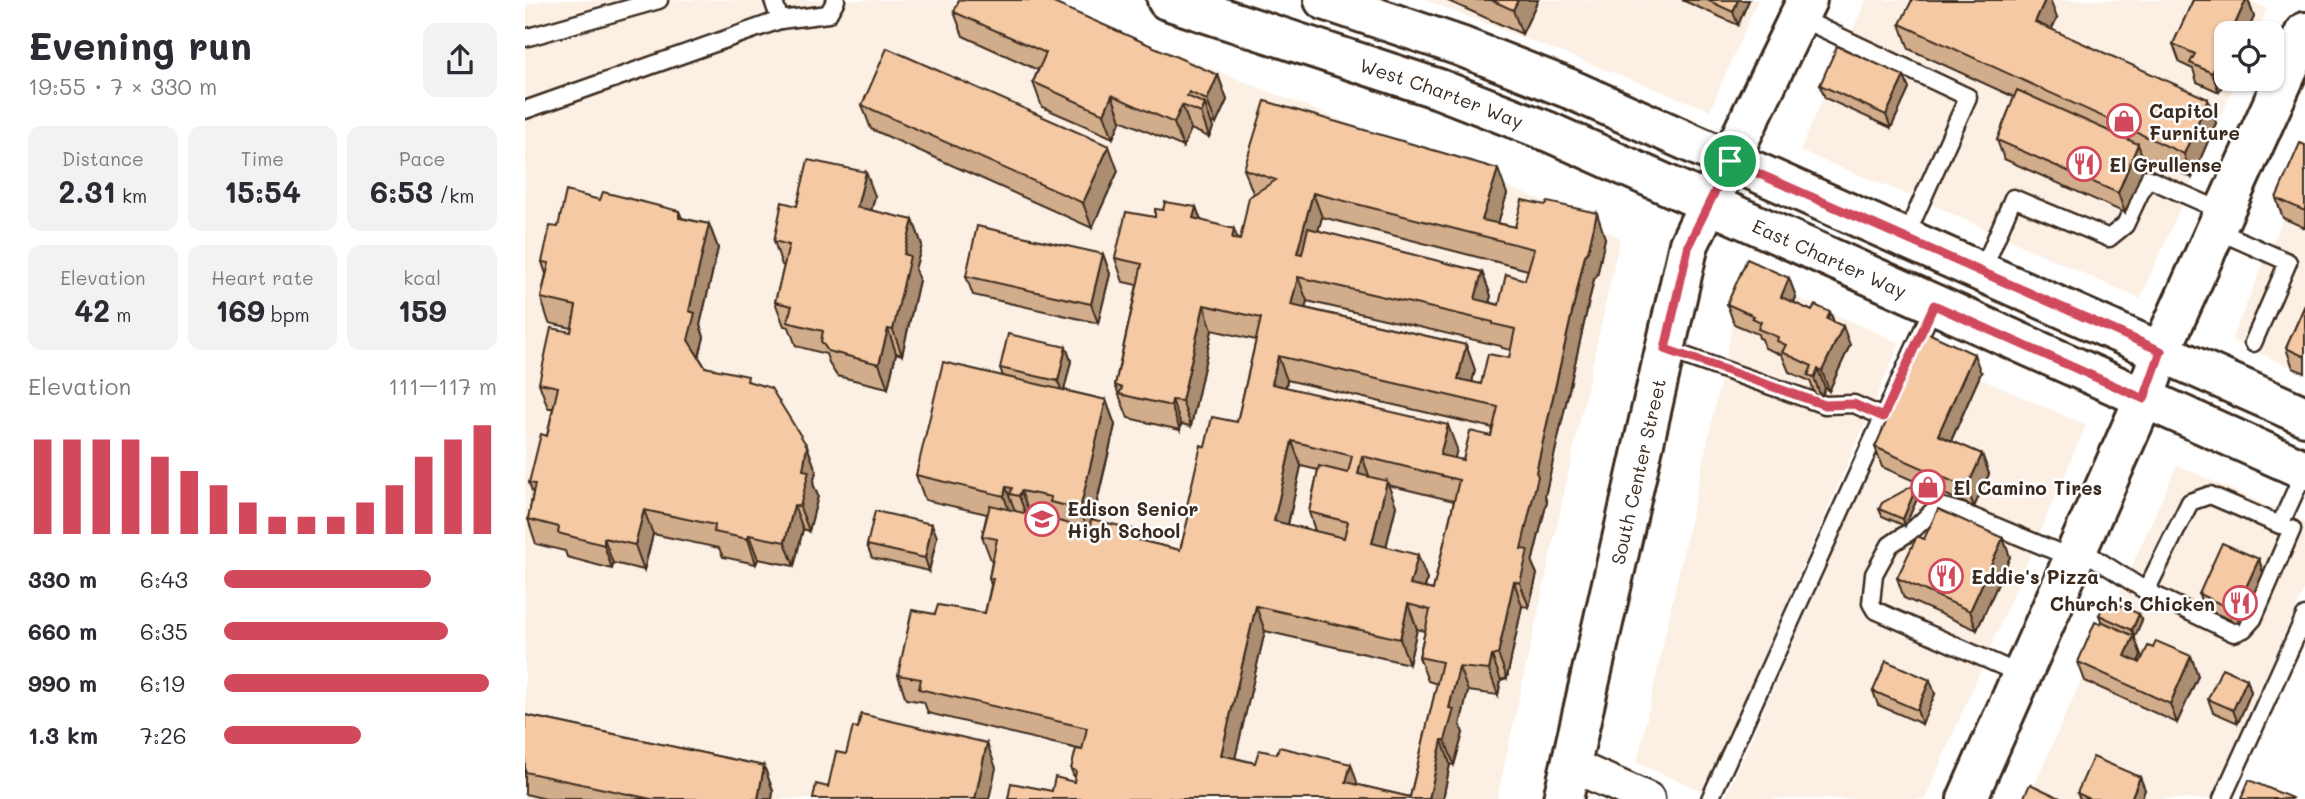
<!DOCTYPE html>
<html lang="en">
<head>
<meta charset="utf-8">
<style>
  :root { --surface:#fff; --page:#f2f2f3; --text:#2b2b33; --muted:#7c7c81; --accent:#d1495b }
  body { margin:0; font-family:Mali,sans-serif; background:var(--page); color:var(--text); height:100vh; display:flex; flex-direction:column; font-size:26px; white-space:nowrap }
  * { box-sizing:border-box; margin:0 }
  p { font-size:23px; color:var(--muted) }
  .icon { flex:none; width:38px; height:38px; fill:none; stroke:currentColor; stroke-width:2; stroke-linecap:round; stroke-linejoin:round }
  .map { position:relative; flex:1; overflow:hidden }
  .sheet { display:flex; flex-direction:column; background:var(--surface); width:525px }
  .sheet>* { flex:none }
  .buttons { position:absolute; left:1689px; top:21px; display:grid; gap:14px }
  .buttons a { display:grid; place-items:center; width:70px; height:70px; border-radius:14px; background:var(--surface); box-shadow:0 2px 5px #0004; font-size:35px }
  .pin { position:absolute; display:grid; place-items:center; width:60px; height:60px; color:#fff; margin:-30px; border:4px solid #fff; border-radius:50%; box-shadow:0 2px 7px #0007 }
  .round { display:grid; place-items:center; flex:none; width:74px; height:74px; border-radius:14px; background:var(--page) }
  .summary { display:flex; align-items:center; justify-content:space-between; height:119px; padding:0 28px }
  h1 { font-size:38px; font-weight:800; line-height:52px }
  .stats { display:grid; grid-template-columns:repeat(3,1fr); gap:10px; height:119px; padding:7px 28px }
  .stats div { display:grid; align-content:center; border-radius:14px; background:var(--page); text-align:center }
  .stats b { font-size:30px; font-weight:800 }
  .stats small { font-size:19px; font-weight:400 }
  .stats p { font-size:19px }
  .chart { height:196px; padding:14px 28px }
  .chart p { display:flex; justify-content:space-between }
  .chart svg { width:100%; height:126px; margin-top:7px; stroke:var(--accent); stroke-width:6 }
  ul { padding:0 28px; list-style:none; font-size:23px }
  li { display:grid; grid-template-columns:112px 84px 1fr; align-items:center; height:52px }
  li i { height:18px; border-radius:9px; background:var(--accent) }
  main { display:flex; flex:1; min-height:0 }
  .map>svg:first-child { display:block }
  .built { fill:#fcefe3 }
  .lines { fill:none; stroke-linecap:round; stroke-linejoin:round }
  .service-casing { stroke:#3b2a1e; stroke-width:21 }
  .minor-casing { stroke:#3b2a1e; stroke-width:37 }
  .secondary-casing { stroke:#3b2a1e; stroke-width:44 }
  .primary-casing { stroke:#3b2a1e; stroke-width:44 }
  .service { stroke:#fff; stroke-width:16 }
  .minor { stroke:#fff; stroke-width:32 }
  .secondary { stroke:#fff; stroke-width:38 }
  .primary { stroke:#fff; stroke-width:38 }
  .wall { fill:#d2ad8c; stroke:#3b2a1e; stroke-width:2; fill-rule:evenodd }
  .shaded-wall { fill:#ab8d72; stroke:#3b2a1e; stroke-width:2 }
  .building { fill:#f4c9a3; stroke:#3b2a1e; stroke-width:2; fill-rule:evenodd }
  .route-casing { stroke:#fff; stroke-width:14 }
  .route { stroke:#d1495b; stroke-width:9 }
  .labels { text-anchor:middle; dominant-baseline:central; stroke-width:5; stroke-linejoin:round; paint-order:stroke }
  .street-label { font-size:19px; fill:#3b2a1e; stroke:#fff }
  .poi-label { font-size:19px; font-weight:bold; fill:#3b2a1e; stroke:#fff; text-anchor:start }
</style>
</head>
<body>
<main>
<section class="sheet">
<div class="summary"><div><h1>Evening run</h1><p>19:55 · 7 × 330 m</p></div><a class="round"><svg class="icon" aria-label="share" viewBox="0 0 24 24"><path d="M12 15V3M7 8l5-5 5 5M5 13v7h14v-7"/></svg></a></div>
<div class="stats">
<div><p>Distance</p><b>2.31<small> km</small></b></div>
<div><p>Time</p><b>15:54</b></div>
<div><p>Pace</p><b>6:53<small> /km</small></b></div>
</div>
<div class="stats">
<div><p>Elevation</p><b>42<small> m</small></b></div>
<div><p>Heart rate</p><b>169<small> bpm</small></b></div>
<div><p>kcal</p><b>159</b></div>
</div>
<div class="chart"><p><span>Elevation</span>111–117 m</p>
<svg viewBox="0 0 160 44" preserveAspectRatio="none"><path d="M5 44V11M15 44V11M25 44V11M35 44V11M45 44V17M55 44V22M65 44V27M75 44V33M85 44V38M95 44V38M105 44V38M115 44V33M125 44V27M135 44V17M145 44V11M155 44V6"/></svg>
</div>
<ul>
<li><b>330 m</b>6:43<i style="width:76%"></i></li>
<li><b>660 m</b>6:35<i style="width:82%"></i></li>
<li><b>990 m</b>6:19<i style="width:97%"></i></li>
<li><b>1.3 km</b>7:26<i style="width:50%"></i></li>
</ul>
</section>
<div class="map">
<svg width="1780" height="799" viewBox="0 0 1780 799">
  <rect width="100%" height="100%" fill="#fff"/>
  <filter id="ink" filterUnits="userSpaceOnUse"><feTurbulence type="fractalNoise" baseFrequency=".0143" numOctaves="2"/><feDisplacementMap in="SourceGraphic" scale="14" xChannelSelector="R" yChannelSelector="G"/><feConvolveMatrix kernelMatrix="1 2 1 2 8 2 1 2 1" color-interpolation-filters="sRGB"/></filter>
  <g filter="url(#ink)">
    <g class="built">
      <path d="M18,0H514L1046,212L1095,238L972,799H0V6Z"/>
      <path d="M900,0H1233L1185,110Z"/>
      <path d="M1341,0H1724L1742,9L1732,33H1701V79H1712L1615,299L1399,201L1275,151Z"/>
      <path d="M1780,167V374L1706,340Z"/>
      <path d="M1219,274L1375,343L1179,792L1112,763Z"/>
      <path d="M1395,352L1561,425L1400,799H1200Z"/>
      <path d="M1652,465L1780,523V588L1686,799H1503Z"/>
    </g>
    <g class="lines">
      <g class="service-casing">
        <g id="service">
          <path d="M248,0L255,20L303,14L311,0"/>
          <path d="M1273,17L1443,97L1380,238"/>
          <path d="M0,38L134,0"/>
          <path d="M0,110L255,20"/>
          <path d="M1691,230L1763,262L1728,343"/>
          <path d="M1457,272L1488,198L1584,238L1600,225L1622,178L1699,212"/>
          <path d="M1140,349L1300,405L1329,404L1358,417"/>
          <path d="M1554,548L1621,591L1665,502L1685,495L1755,525L1780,470"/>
          <path d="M1621,591L1709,633L1719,629L1728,619L1767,529"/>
          <path d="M1497,675L1350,610L1346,603L1349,574L1365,545L1390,528L1410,509L1418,507L1436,512L1549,559"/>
          <path d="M1185,799L1409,305"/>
          <path d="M1697,799L1780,616"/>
        </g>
      </g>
      <g class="minor-casing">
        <path id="minor" d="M1046,765L1123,799"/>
      </g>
      <g class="secondary-casing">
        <g id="secondary">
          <path id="s1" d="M1038,799L1164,244L1282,0"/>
          <path d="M1442,799L1619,399L1636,351L1780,32"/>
        </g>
      </g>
      <g class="primary-casing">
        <g id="primary">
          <path id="s2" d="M642,0L914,89L1024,132L1780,470"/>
          <path d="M799,0L935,46L1045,89L1780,416"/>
        </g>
      </g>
      <use href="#service" class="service"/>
      <use href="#minor" class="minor"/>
      <use href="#secondary" class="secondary"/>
      <use href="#primary" class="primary"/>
    </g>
    <g class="wall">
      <path d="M921,0H1013L997,34Z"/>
      <path d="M1157,0H1224L1213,25Z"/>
      <path d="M1668,0H1723L1729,17L1694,92L1672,82L1668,69L1655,63L1648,44Z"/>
      <path d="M429,12L693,75L702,100L691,124L686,122L688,128L684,137L666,129L658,147L596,120L588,138L517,107L508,82L513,70L438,36Z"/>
      <path d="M1532,18L1526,29L1691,123L1667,178L1617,155L1620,164L1600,213L1479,159L1472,140L1489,97L1384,49L1375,24Z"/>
      <path d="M1379,76L1384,89L1366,128L1300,98L1295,85Z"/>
      <path d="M337,105L593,171L567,228L346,129Z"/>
      <path d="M1780,145V228L1758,218L1751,198Z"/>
      <path d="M719,169L982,194L973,223L990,227L1080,238L1072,276L1069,279L1020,496L1022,501L1007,563L1012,574L1004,607L997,606L982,678L976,680L973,695L943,691L935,725L938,733L929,765L925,764L918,799H483L527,791L549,782L550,780L546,769L557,750L403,713L399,702L381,699L373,675L410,614L460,613L466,585L464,578L467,561L466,560L457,536L462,514L400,500L391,475L478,376L475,368L541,347L546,361L539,390L581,400L590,425L568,520L620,542L655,550L664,518L661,510L680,447L712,422L731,340L687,330L666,426L656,424L655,430L603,418L590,385L612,285L598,282L590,258L638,210L671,207L676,220L712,240H715L729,194L728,193ZM797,217L1003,270L1000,280L974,305L964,302L966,296L957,272L793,231ZM782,301L976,346L977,348L986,350L984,358L956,384L947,382L950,370L941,345L780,308ZM762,380L968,428L966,436L938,460L929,459L932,449L761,387ZM776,466L793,470L784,512L790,531L763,525ZM863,485L929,501L908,590L900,588L902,579L861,547L871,506ZM892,629L900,631L894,657L903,681L912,684L885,797L833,785L752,754L730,763L710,758L740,631L884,664Z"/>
      <path d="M350,196L346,211L388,220L397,245L390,269L394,280L377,355L371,353L363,388L312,376L305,365L301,354L271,346L264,327L259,326L250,302L259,266L257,265L249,241L272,206Z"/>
      <path d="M75,200L154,211L157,218L184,224L193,248L175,325L179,337L174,357L180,367L225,382L282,446L291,471L288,484L293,496L284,531L278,529L269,566L233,559L231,564L198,557L194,548L128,534L119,570L88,563L87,569L42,557L40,551L11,544L3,519L8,494L4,483L22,436L28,408H23L14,383L46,332L47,328L24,323L16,298L21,274L17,262L33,227Z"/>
      <path d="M578,254L585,274L573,323L448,295L441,276Z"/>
      <path d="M1264,278L1271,297L1269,303L1287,311L1305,312L1309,322L1325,345L1304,391L1300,388L1296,397L1290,394L1285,381L1264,372L1257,355L1240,348L1237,339L1234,338L1233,334L1209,324L1202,304Z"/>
      <path d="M1780,305V373L1768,368L1761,348Z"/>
      <path d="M1456,373L1426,441L1457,454L1464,474L1449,507L1357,467L1350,447Z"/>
      <path d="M1393,483L1396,490L1380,526L1357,516L1354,509Z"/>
      <path d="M412,537L404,571L347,558L342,545Z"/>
      <path d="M1478,538L1485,557L1452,630L1379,598L1372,578L1399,539Z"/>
      <path d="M1734,559L1738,573L1715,624L1678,608L1674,594Z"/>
      <path d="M1574,615L1617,620L1609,637L1616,655L1613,662L1615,663L1628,648L1666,656L1673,676L1652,723L1560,681L1553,662L1576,621Z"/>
      <path d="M1722,679L1726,692L1713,723L1688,712L1683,699Z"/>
      <path d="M1348,691L1410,694L1397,724L1353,705Z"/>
      <path d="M0,715L239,766L248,791L247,799H21L0,794Z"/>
      <path d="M1615,777L1620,790L1616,799H1555L1552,793Z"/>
    </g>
    <g class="shaded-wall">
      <path d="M993,0H1013L997,34L988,10Z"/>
      <path d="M1213,0H1224L1213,25L1208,12Z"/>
      <path d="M1520,0H1525L1532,18L1519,46L1510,22Z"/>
      <path d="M1721,0H1723L1729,17L1722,33H1706Z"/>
      <path d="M1701,43V78L1694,92L1687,73Z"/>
      <path d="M693,75L702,100L691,124L682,100Z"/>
      <path d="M1379,76L1384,89L1366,128L1361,115Z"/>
      <path d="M587,95L596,120L588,138L579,114Z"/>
      <path d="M1683,99L1691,123L1667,178L1659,154Z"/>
      <path d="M680,104L688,128L684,137L676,113Z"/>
      <path d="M657,105L666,129L658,147L649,123Z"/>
      <path d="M1613,144L1620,164L1600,213L1593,193Z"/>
      <path d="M584,146L593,171L567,228L558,203Z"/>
      <path d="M973,169L982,194L968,239L957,220Z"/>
      <path d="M341,172L350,196L341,232L332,207Z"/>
      <path d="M788,193L797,217L781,277L772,253Z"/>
      <path d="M671,207L680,232L668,218Z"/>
      <path d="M1072,213L1080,238L1072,276L1069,279L1020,496L1022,501L1007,563L1012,574L1004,607L995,583L996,549L1011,472L1060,255Z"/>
      <path d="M388,220L397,245L390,269L394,280L377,355L368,330L379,254Z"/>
      <path d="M184,224L193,248L175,325L179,337L172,364L163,340L164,311Z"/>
      <path d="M709,229L718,253L707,239Z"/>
      <path d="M578,254L585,274L573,323L566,304Z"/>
      <path d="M957,272L966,296L959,320L950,299Z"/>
      <path d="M773,277L782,301L775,329L766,305Z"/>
      <path d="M1264,278L1271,297L1263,316L1256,297Z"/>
      <path d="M679,305L687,330L666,426L657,401Z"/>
      <path d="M1305,312L1312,331L1302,319Z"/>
      <path d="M1318,326L1325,345L1304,391L1297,371Z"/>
      <path d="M363,329L371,353L363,388L354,364Z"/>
      <path d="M941,345L950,370L943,400L933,379Z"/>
      <path d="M541,347L546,361L538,395L533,381Z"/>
      <path d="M1449,354L1456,373L1420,454L1413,435Z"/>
      <path d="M753,356L762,380L756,408L747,384Z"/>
      <path d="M1293,369L1300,388L1296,397L1289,378Z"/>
      <path d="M581,400L590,425L564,534L555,509Z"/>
      <path d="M647,400L656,424L655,430L646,406Z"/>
      <path d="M923,425L932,449L925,478L915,455Z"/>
      <path d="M767,441L776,466L758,546L749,521Z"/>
      <path d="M282,446L291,471L288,484L293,496L284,531L275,507L278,470Z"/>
      <path d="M1457,454L1464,474L1449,507L1442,488Z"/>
      <path d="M837,456L846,481L833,474Z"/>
      <path d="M862,481L871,506L856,568L847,543Z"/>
      <path d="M1393,483L1396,490L1380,526L1378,519Z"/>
      <path d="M481,487L490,511L487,520L479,496Z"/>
      <path d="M496,491L505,515L503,520L494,496Z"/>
      <path d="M269,505L278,529L269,566L260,542Z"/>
      <path d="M119,510L128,534L119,570L110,545Z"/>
      <path d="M407,524L412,537L404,571L400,558Z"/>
      <path d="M616,531L625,555L613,540Z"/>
      <path d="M224,535L233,559L231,564L223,539Z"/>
      <path d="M79,538L88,563L87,569L79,545Z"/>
      <path d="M1478,538L1485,557L1452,630L1445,611Z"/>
      <path d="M893,555L902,579L895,607L885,585Z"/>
      <path d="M1734,559L1738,573L1715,624L1710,611Z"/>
      <path d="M989,581L997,606L982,678L973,654Z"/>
      <path d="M883,604L892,629L884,664L875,639Z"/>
      <path d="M731,606L740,631L705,780L696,755Z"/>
      <path d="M1614,614L1617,620L1610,637L1607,630Z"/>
      <path d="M1609,636L1616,655L1607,675L1600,656Z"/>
      <path d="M967,656L976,680L973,695L964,670Z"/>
      <path d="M1666,656L1673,676L1652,723L1645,704Z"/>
      <path d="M934,667L943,691L935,725L938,733L929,765L920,740L924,708Z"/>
      <path d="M1722,679L1726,692L1713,723L1708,710Z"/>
      <path d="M1405,680L1410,694L1397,724L1392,710Z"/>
      <path d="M917,740L925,764L918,799H904Z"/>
      <path d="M462,743L471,768L464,799H450Z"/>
      <path d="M826,764L834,788L821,782Z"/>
      <path d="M239,766L248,791L247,799H233Z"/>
      <path d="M1615,777L1620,790L1616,799H1606Z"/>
    </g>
    <g class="building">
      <path d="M434,0H522L693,75L682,100L664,92L662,96L680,104L676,113L657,105L649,123L587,95L579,114L508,82L521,53L429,12Z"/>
      <path d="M966,0H993L988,10Z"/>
      <path d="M1182,0H1213L1208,12Z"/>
      <path d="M1387,0H1520L1510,22L1683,99L1659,154L1375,24Z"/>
      <path d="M1668,0H1721L1706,33H1701V43L1687,73L1665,63L1670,54L1648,44Z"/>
      <path d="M1312,46L1379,76L1361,115L1295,85Z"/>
      <path d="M362,48L584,146L558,203L337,105Z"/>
      <path d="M1492,90L1613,144L1593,193L1472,140Z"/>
      <path d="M740,101L973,169L957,220L990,227L997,200L1020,205L1023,202L1072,213L1063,252L1060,255L1011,472L1013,476L996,549L1003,550L995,583L989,581L973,654L967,656L964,670L934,667L924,708L929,709L920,740H917L904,799H649L643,798V799H483L486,783L527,791L530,777L549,782L551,771L546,769L551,749L557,750L562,728L394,689L396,679L373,675L387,610L410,614L413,605L460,613L468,579L464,578L472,539L457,536L465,505L563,528L565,529L566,519L616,531L613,540L655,550L665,511L661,510L676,445L680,447L687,417L712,422L736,318L679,305L657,401L647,400L646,406L594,394L597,388L590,385L617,264L590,258L601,212L630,217V209L638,210L640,202L671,207L668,218L709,229L707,239L715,240L724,197L751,180L719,169ZM788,193L1009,249L1000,280L981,274L974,305L950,299L957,272L783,228L777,254L772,253ZM773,277L968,322V324L990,329L984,358L963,354L956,384L933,379L941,345L766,305ZM753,356L973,407L966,436L945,431L938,460L915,455L923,425L747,384ZM767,441L827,456L823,473L794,466L784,512L823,522L819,538L749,521ZM837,456L934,480L908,590L885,585L893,555L847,543L862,481L833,474ZM883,604L905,610L894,657L917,662L885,797L821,782L826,764L754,747L752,754L734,750L730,763L696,755L731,606L875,639Z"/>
      <path d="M1775,143L1780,145V211L1751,198Z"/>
      <path d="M283,160L341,172L332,207L388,220L379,254L385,256L368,330L363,329L354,364L303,351L296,341L298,331L262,322L267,306L250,302L264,245L249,241L257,202L272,206Z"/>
      <path d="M41,191L75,200L78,192L154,211V218L184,224L164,311L170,313L163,340L180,367L223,376L222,381L246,388L282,446L278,470L284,471L275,507L269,505L260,542L224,535L223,539L189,532L190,525L119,510L110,545L79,538V545L33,533L34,527L3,519L10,484L4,483L16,434L22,436L33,387L14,383L26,328L46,332L51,306L16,298L24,263L17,262L25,226L33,227Z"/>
      <path d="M452,226L578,254L566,304L441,276Z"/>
      <path d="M1222,259L1264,278L1256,297L1287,311L1290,305L1305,312L1302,319L1318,326L1297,371L1293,369L1289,378L1283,375L1287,366L1257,352L1261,345L1252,341L1253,337L1233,329L1236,322L1227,318L1229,316L1202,304Z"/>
      <path d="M1780,305V357L1761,348Z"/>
      <path d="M1401,332L1449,354L1413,435L1457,454L1442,488L1350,447Z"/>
      <path d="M483,334L541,347L533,381L475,368Z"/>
      <path d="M418,362L581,400L555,509L525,502L526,497L496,491L494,496L485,494L487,488L481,487L479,496L391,475Z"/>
      <path d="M1393,483L1378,519L1354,509L1357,503Z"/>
      <path d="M1413,509L1478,538L1445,611L1372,578L1392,536L1399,539Z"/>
      <path d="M350,511L407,524L400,558L342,545Z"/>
      <path d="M1697,543L1734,559L1710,611L1674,594Z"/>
      <path d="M1582,599L1614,614L1607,630L1574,615Z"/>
      <path d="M1576,621L1609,636L1600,656L1615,663L1623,646L1628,648L1631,641L1666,656L1645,704L1553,662L1570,622L1575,624Z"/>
      <path d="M1361,661L1405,680L1392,710L1348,691Z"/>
      <path d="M1697,668L1722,679L1708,710L1683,699Z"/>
      <path d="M336,714L462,743L450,799H288L291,784L303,787L311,752L321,754L328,727L333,728Z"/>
      <path d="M0,715L239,766L233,799H126L0,772Z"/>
      <path d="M1568,757L1615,777L1606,799H1565L1552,793Z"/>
      <path d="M1724,780L1767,798L1766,799H1716Z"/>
      <path d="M1505,784L1537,799H1498Z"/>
    </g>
  </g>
  <g class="lines" filter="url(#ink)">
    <g class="route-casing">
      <path id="route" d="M1205,161L1636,351L1619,399L1409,305L1358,417L1329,404L1300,405L1140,349L1164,244Z"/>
    </g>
    <use href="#route" class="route"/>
  </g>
  <defs>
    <g id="shop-ring" transform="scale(1.75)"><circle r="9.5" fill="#fff" stroke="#d1495b" stroke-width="1.5"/><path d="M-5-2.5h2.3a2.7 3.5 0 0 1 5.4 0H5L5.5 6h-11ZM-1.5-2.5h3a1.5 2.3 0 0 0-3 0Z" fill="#d1495b"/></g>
    <g id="restaurant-ring" transform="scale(1.75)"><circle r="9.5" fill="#fff" stroke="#d1495b" stroke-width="1.5"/><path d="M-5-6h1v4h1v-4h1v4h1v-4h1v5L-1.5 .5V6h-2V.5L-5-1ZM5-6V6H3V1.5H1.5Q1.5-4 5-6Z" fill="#d1495b"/></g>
    <g id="school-ring" transform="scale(1.75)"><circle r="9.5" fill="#fff" stroke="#d1495b" stroke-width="1.5"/><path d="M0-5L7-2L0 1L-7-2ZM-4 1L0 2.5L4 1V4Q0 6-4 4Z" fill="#d1495b"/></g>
  </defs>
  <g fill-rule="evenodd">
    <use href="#shop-ring" x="1599" y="121"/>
    <use href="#restaurant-ring" x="1559" y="164"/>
    <use href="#shop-ring" x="1403" y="487"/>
    <use href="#school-ring" x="517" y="519"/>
    <use href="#restaurant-ring" x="1421" y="576"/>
    <use href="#restaurant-ring" x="1715" y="603"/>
  </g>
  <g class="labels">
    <g class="street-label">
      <text stroke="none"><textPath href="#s2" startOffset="290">West Charter Way</textPath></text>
      <text stroke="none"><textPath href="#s2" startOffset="712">East Charter Way</textPath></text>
      <text stroke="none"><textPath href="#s1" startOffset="336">South Center Street</textPath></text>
    </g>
    <g class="poi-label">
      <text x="1624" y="110">Capitol<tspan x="1624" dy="22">Furniture</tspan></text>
      <text x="1584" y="164">El Grullense</text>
      <text x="1428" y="487">El Camino Tires</text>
      <text x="542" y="508">Edison Senior<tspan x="542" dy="22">High School</tspan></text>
      <text x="1446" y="576">Eddie's Pizza</text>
      <text x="1690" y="603" text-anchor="end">Church's Chicken</text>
    </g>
  </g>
</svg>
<div class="buttons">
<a><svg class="icon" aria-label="locate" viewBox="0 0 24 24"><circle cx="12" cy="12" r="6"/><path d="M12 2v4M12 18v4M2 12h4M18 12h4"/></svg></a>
</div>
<div class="pin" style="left:1205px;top:161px;background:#1e9e55"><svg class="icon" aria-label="arrive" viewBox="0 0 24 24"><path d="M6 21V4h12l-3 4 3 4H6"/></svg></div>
</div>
</main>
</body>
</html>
